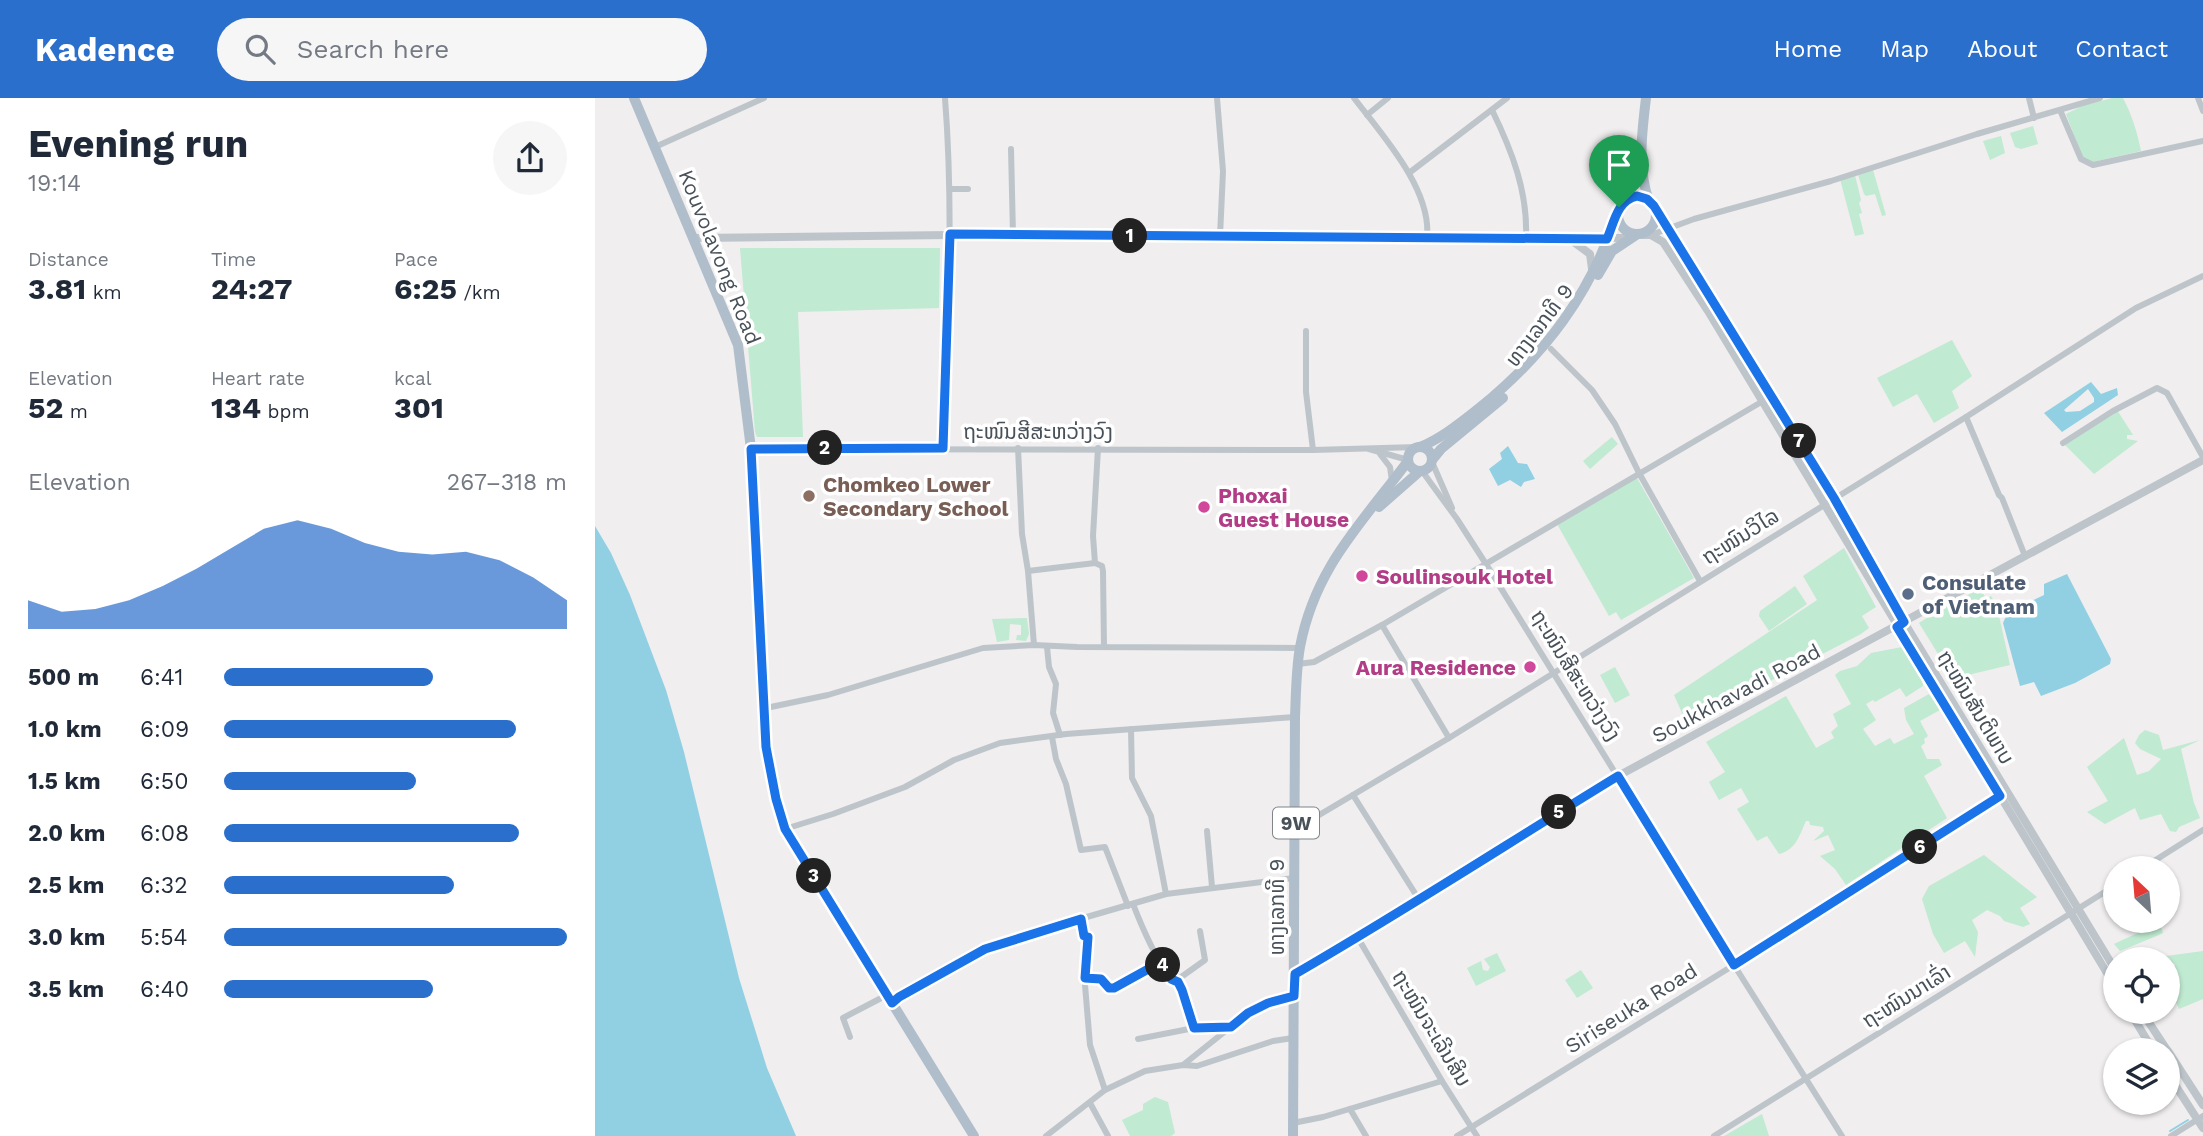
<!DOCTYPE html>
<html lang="en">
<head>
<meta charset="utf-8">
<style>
  :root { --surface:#fff; --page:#f6f6f7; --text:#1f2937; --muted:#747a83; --accent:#2b6fcd }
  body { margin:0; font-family:"Work Sans","Noto Sans Lao",sans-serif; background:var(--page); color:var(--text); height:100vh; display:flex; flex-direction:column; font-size:26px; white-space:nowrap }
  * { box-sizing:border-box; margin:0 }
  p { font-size:23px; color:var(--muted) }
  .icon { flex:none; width:38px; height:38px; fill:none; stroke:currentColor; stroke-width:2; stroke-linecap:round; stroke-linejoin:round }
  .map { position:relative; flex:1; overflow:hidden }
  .panel { display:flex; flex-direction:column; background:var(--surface); width:595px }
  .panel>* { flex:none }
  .needle { width:46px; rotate:334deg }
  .fabs { position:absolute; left:1508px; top:758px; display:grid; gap:14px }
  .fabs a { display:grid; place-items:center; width:77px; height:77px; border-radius:50%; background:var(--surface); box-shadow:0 2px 5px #0004; font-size:35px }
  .pin { position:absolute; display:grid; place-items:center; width:60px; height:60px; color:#fff; margin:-72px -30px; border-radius:50% 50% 50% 0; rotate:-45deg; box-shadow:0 0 7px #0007 }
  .pin .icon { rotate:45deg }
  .km { position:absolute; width:35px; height:35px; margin:-18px; border-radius:50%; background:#222; color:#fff; font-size:19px; line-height:35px; text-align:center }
  .round { display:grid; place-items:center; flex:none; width:74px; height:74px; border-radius:37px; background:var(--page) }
  .summary { display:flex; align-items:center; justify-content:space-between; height:119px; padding:0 28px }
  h1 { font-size:38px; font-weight:700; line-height:52px }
  .stats { display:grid; grid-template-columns:repeat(3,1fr); gap:10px; height:119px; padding:7px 28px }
  .stats div { display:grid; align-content:center }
  .stats b { font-size:30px; font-weight:700 }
  .stats small { font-size:19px; font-weight:400 }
  .stats p { font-size:19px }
  .chart { height:196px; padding:14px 28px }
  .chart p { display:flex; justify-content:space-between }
  .chart svg { width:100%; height:126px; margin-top:7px; fill:var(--accent); opacity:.7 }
  ul { padding:0 28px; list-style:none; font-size:23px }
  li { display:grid; grid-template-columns:112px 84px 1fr; align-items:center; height:52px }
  li i { height:18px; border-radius:9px; background:var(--accent) }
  header { display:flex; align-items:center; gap:42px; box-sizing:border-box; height:98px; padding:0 35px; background:var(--accent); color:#fff }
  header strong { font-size:33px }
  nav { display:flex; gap:38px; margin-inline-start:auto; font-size:24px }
  .search { width:490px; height:63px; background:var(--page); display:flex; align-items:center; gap:18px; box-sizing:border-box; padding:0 24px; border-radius:38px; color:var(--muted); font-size:26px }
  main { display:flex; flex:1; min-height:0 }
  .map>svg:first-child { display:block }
  .green { fill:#c0ead1 }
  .water { fill:#91d0e3; fill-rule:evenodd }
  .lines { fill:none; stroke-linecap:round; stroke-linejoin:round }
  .stream { stroke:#91d0e3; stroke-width:2 }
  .minor { stroke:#bdc5cb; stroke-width:6 }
  .tertiary { stroke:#bdc5cb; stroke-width:8 }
  .primary { stroke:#b0bdca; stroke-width:10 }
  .route-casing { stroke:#fff; stroke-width:14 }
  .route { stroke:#1a73e8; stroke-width:9 }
  .education-dot { fill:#8d6e63; stroke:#fff; stroke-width:2.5 }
  .hotel-dot { fill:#d1479c; stroke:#fff; stroke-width:2.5 }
  .service-dot { fill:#5c6f8a; stroke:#fff; stroke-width:2.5 }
  .labels { text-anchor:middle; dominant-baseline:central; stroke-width:7; stroke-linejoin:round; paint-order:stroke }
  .shield { fill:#fff; stroke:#7f858b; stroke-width:2 }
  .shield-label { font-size:19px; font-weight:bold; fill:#485159 }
  .street-label { font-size:21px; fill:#485159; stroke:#fff }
  .education-label { font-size:21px; font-weight:bold; fill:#785e54; stroke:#fff; text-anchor:start }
  .hotel-label { font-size:21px; font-weight:bold; fill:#b23c85; stroke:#fff; text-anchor:start }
  .service-label { font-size:21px; font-weight:bold; fill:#4e5e75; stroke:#fff; text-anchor:start }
</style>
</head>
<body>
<header>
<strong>Kadence</strong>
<div class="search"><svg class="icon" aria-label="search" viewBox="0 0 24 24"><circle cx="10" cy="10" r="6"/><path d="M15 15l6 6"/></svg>Search here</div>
<nav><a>Home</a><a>Map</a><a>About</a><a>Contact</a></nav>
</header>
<main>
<section class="panel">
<div class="summary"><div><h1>Evening run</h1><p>19:14</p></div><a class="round"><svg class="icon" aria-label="share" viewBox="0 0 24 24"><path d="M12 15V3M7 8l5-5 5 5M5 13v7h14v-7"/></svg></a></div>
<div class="stats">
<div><p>Distance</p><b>3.81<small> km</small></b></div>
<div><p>Time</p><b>24:27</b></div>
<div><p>Pace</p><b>6:25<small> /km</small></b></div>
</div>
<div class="stats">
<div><p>Elevation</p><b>52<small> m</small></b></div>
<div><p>Heart rate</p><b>134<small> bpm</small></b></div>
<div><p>kcal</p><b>301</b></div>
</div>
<div class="chart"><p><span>Elevation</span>267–318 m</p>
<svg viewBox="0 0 160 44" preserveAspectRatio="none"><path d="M0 44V34L10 38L20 37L30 34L40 29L50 23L60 16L70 9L80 6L90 9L100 14L110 17L120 18L130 17L140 20L150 26L160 34V44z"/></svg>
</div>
<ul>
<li><b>500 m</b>6:41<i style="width:61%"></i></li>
<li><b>1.0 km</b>6:09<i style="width:85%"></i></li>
<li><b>1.5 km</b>6:50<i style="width:56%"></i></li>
<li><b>2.0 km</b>6:08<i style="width:86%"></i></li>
<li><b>2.5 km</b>6:32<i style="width:67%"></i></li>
<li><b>3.0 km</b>5:54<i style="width:100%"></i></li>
<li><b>3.5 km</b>6:40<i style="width:61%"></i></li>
</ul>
</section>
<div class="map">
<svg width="1608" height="1038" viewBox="0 0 1608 1038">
  <rect width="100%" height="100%" fill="#f0eeee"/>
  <g class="green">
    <path d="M1517,0H1528C1537,17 1542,34 1546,53L1498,64L1488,61L1471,16L1487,8Z"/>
    <path d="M1438,28L1443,46L1426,51L1420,49L1415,35Z"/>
    <path d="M1406,38L1410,55L1395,62L1388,43Z"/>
    <path d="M1278,72L1291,117L1287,118L1280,96L1271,98L1269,96L1263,77Z"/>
    <path d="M1260,77L1266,102L1264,105L1267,115L1264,116L1269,136L1260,138L1245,81Z"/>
    <path d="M145,150H345L344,210L203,214L208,339H162L160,334Z"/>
    <path d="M1357,242L1377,278L1357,293L1364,310L1339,325L1322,296L1298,309L1282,280Z"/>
    <path d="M1522,312L1538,337H1532V341L1543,343L1499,376L1469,346Z"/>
    <path d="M1017,339L1023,346L995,371L988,363Z"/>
    <path d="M1042,380L1099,480L1026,522L1021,514L1014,518L962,426Z"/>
    <path d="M1249,450L1281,509L1267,518L1274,530L1266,536L1092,626L1079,597L1222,502L1208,478Z"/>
    <path d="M1200,488L1212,506L1174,533L1164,518L1165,513Z"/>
    <path d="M1386,491L1391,501L1396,498L1402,509L1415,567L1377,576L1361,585L1324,525L1357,504Z"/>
    <path d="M432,520L434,536L431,543L421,542L422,537H426V527L415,526L414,542L402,544L397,521Z"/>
    <path d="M1307,549L1327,581L1328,588L1311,599L1305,590L1280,604L1278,602L1271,606L1281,622L1268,631L1280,648L1295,640L1299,646L1319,636L1311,622L1309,610L1334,596L1345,612L1325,623L1333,638L1329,641L1330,645L1326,648L1332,661H1344L1347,667L1329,678L1352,720L1251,787L1240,771L1225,758L1240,752L1233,737L1218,743L1229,733L1228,729L1215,727L1214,723H1211C1204,738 1201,752 1184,756L1172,738L1162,743L1142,711L1154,704L1146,690L1124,702L1114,684L1130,674L1111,644L1191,598L1221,650L1239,640L1236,634L1243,628L1238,616L1256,606L1240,577L1245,573L1262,568L1276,555Z"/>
    <path d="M1020,569L1035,597L1020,605L1005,577Z"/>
    <path d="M1550,632L1564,637L1568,652L1605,642L1586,651L1599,705L1605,720L1584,729L1581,734L1575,733L1566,716L1545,722L1540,710L1510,726L1492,714L1513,703L1492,669L1529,640L1542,677L1554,673L1566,661L1545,651L1540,645L1544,637Z"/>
    <path d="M1389,757L1442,799L1425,810L1435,826L1428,829L1409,823L1405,818L1392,812L1377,822L1383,834L1380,859L1370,843L1349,855L1338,836L1327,801L1334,788Z"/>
    <path d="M1568,823H1573L1565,826L1568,835L1564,837L1525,853L1519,846Z"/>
    <path d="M1543,852L1571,858L1608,853V901L1584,911L1578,898L1573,900V892L1579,889L1576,883L1580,866L1573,864V861H1531L1529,858Z"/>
    <path d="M902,855L911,873L881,888L872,870L886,863L888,872L893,873L895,869L889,861Z"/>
    <path d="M986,872L998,890L982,900L970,882Z"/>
    <path d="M560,999L573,1004L580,1035L576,1038H535L527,1022L548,1012V1006Z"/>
    <path d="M1167,1016L1174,1038H1129Z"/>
  </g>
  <g class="water">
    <path d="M1496,284L1506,296L1522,290L1523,297L1467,334L1449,315ZM1493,291L1499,300V304L1485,313L1471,314L1469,312Z"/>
    <path d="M913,348L923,365L932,366L940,381L929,384L926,389L915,382L903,388L894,371L907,361L905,355Z"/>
    <path d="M0,428L16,455L35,497L71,592L89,654L144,880L172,970L201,1038H0Z"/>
    <path d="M1472,476L1516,561L1515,566L1480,585L1446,598L1439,584L1425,588L1408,525L1413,514L1449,497V486Z"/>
  </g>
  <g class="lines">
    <path class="stream" d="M1575,1033L1593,1022"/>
    <g class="minor">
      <path d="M622,0L628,73L625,138"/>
      <path d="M759,0C787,37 837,91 832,140"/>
      <path d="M1434,0L1439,20"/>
      <path d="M1603,0L1608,13"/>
      <path d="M897,12C917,53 933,94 931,140"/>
      <path d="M1465,12L1486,61L1498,67L1608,43"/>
      <path d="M772,17L793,0"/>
      <path d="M60,49L169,0"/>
      <path d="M416,51L418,137"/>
      <path d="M814,75L912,0"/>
      <path d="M355,91H373"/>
      <path d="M1056,137L1099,121L1236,83L1382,36L1505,0"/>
      <path d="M711,233V294L718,352"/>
      <path d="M956,251L997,292L1020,326L1044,375L1105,483"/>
      <path d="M1371,319L1404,397L1407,400L1430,458"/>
      <path d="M1468,345L1518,313L1562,290L1572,295L1608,359"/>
      <path d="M348,350C353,234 359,116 350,0"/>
      <path d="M423,350L427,436L433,473L439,547"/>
      <path d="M503,350L498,438L500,465L507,468L508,473L509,549"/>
      <path d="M156,351L718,352L822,349"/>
      <path d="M774,351L813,362"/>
      <path d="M785,356L795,369L797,383"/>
      <path d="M837,364L857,410"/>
      <path d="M827,373L862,421L891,466L1139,867L1247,1038"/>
      <path d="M433,473L500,465"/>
      <path d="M787,527L854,640"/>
      <path d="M452,549L454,569L461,586L458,615L465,637"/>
      <path d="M703,566L719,564L787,527L1168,303"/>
      <path d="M171,610L233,597L388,550L439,547L482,549L705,550"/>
      <path d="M536,631L537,680L556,718L571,796"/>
      <path d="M457,639L461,661L471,686L486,752L510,749L533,808"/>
      <path d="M758,697L823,800"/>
      <path d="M701,725L714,723L854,640L1371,319L1541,210L1608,178"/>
      <path d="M190,731L238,716L310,689L359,662L405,645L471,636L700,619"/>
      <path d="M612,733L617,789"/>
      <path d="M1548,770L1608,732"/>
      <path d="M538,806C545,824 566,876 583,884"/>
      <path d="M486,821L494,849L490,887L495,947L510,992"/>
      <path d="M605,833L610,862L582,882L583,886L596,912L599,930L636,929"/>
      <path d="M763,840L847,983L882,1038"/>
      <path d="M490,880L506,881L514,890H519L566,864"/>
      <path d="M297,906L304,899L390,851L440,834L571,796L699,780"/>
      <path d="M255,939L248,920L292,897"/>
      <path d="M543,941L599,930"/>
      <path d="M588,967L653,915L673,905L699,898"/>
      <path d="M495,1005L513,1038"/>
      <path d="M755,1011L771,1038"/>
      <path d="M698,1025L728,1019L847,983"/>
      <path d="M451,1038L510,992L550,973L588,967L602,968L678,943L698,940"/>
      <path d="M862,1038L1139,867L1405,698"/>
      <path d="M1119,1038L1521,787"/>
      <path d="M1576,1038L1608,1018"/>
    </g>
    <g class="tertiary">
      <path d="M1060,111L1239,400L1309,524L1521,873"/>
      <path d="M1044,137H1056L1068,144L1113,213L1521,890"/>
      <path d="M100,140L355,137L1035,140"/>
      <path d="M976,142L995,156L997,171"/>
      <path d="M700,876L763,840L1023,678L1608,362"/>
      <path d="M1535,914L1558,952"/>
      <path d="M1547,914L1572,952"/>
      <path d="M1573,953L1608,1007"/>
      <path d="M1573,976L1608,1030"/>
    </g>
    <g class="primary">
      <path d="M39,0L143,247L156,351L171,649L181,701L190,731L379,1038"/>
      <path d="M1051,0C1047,34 1042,70 1054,103"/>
      <circle cx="1042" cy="117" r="19"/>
      <path d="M1025,106L1043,47"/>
      <path d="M1003,177L1017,153L1041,137"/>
      <circle cx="825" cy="361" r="12"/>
      <path d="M825,349C847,340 865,325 883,311C950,257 997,195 1023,112"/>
      <path d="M837,362L846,351L908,300"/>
      <path d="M784,409L825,373"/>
      <path d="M698,1038L700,619C701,596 701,572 705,549C720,469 767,425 813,363"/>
    </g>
  </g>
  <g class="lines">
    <g class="route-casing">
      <path id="route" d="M1042,98L1052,101L1059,108L1239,400L1309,524L1302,529L1405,698L1139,867L1023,678C915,744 809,813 700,876L699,898L673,905L653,915L636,929L599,930L587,892L583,884L576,881L566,864L519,890H514L506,881L490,880L493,839L489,838L486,821L390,851L304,899L297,905L190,731L181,701L171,649L156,351L348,350L355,136L1012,141C1019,125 1022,102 1042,98Z"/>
    </g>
    <use href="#route" class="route"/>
  </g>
  <circle class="education-dot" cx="214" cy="398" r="7"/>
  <g class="hotel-dot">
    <circle cx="609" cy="409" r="7"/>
    <circle cx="767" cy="478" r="7"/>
    <circle cx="935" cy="569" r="7"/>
  </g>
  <circle class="service-dot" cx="1313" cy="496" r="7"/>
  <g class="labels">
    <rect class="shield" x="678" y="709.5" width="46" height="31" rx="5"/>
    <g class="shield-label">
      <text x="701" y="725">9W</text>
    </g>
    <g class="street-label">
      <text transform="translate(125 159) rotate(68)">Kouvolavong Road</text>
      <text transform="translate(944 227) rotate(-53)">ທາງເລກທີ 9</text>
      <text x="443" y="333">ຖະໜົນສີສະຫວ່າງວົງ</text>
      <text transform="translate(1145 438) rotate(-32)">ຖະໜົນວິໄລ</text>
      <text transform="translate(981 577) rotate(58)">ຖະໜົນສີສະຫວ່າງວົງ</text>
      <text transform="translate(1141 595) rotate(-28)">Soukkhavadi Road</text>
      <text transform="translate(1381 609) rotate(59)">ຖະໜົນສັນຕິພາບ</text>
      <text transform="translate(681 809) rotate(-90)">ທາງເລກທີ 9</text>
      <text transform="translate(1311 898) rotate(-32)">ຖະໜົນນາເລົ່າ</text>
      <text transform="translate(1036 910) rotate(-32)">Siriseuka Road</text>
      <text transform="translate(837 930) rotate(59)">ຖະໜົນຈະເລີນສິນ</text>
    </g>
    <g class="education-label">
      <text x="228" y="386">Chomkeo Lower<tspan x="228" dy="24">Secondary School</tspan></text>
    </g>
    <g class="hotel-label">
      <text x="623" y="397">Phoxai<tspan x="623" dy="24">Guest House</tspan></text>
      <text x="781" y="478">Soulinsouk Hotel</text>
      <text x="921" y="569" text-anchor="end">Aura Residence</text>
    </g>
    <g class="service-label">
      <text x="1327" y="484">Consulate<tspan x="1327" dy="24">of Vietnam</tspan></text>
    </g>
  </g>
</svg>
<div class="fabs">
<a><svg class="needle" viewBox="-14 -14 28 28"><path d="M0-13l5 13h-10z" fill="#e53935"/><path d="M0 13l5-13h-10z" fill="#747a83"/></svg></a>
<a><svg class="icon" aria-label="locate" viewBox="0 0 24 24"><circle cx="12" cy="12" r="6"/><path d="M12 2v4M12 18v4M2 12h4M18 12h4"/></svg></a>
<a><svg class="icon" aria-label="layers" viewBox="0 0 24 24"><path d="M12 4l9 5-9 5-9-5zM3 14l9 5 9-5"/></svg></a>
</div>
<div class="pin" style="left:1024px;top:109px;background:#1e9e55"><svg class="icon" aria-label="arrive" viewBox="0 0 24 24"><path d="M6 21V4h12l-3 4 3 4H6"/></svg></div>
<b class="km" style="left:535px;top:138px">1</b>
<b class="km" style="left:230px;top:350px">2</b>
<b class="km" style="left:219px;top:778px">3</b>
<b class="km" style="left:568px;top:867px">4</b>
<b class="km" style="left:964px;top:714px">5</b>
<b class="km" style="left:1325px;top:749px">6</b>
<b class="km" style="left:1204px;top:343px">7</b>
</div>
</main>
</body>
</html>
